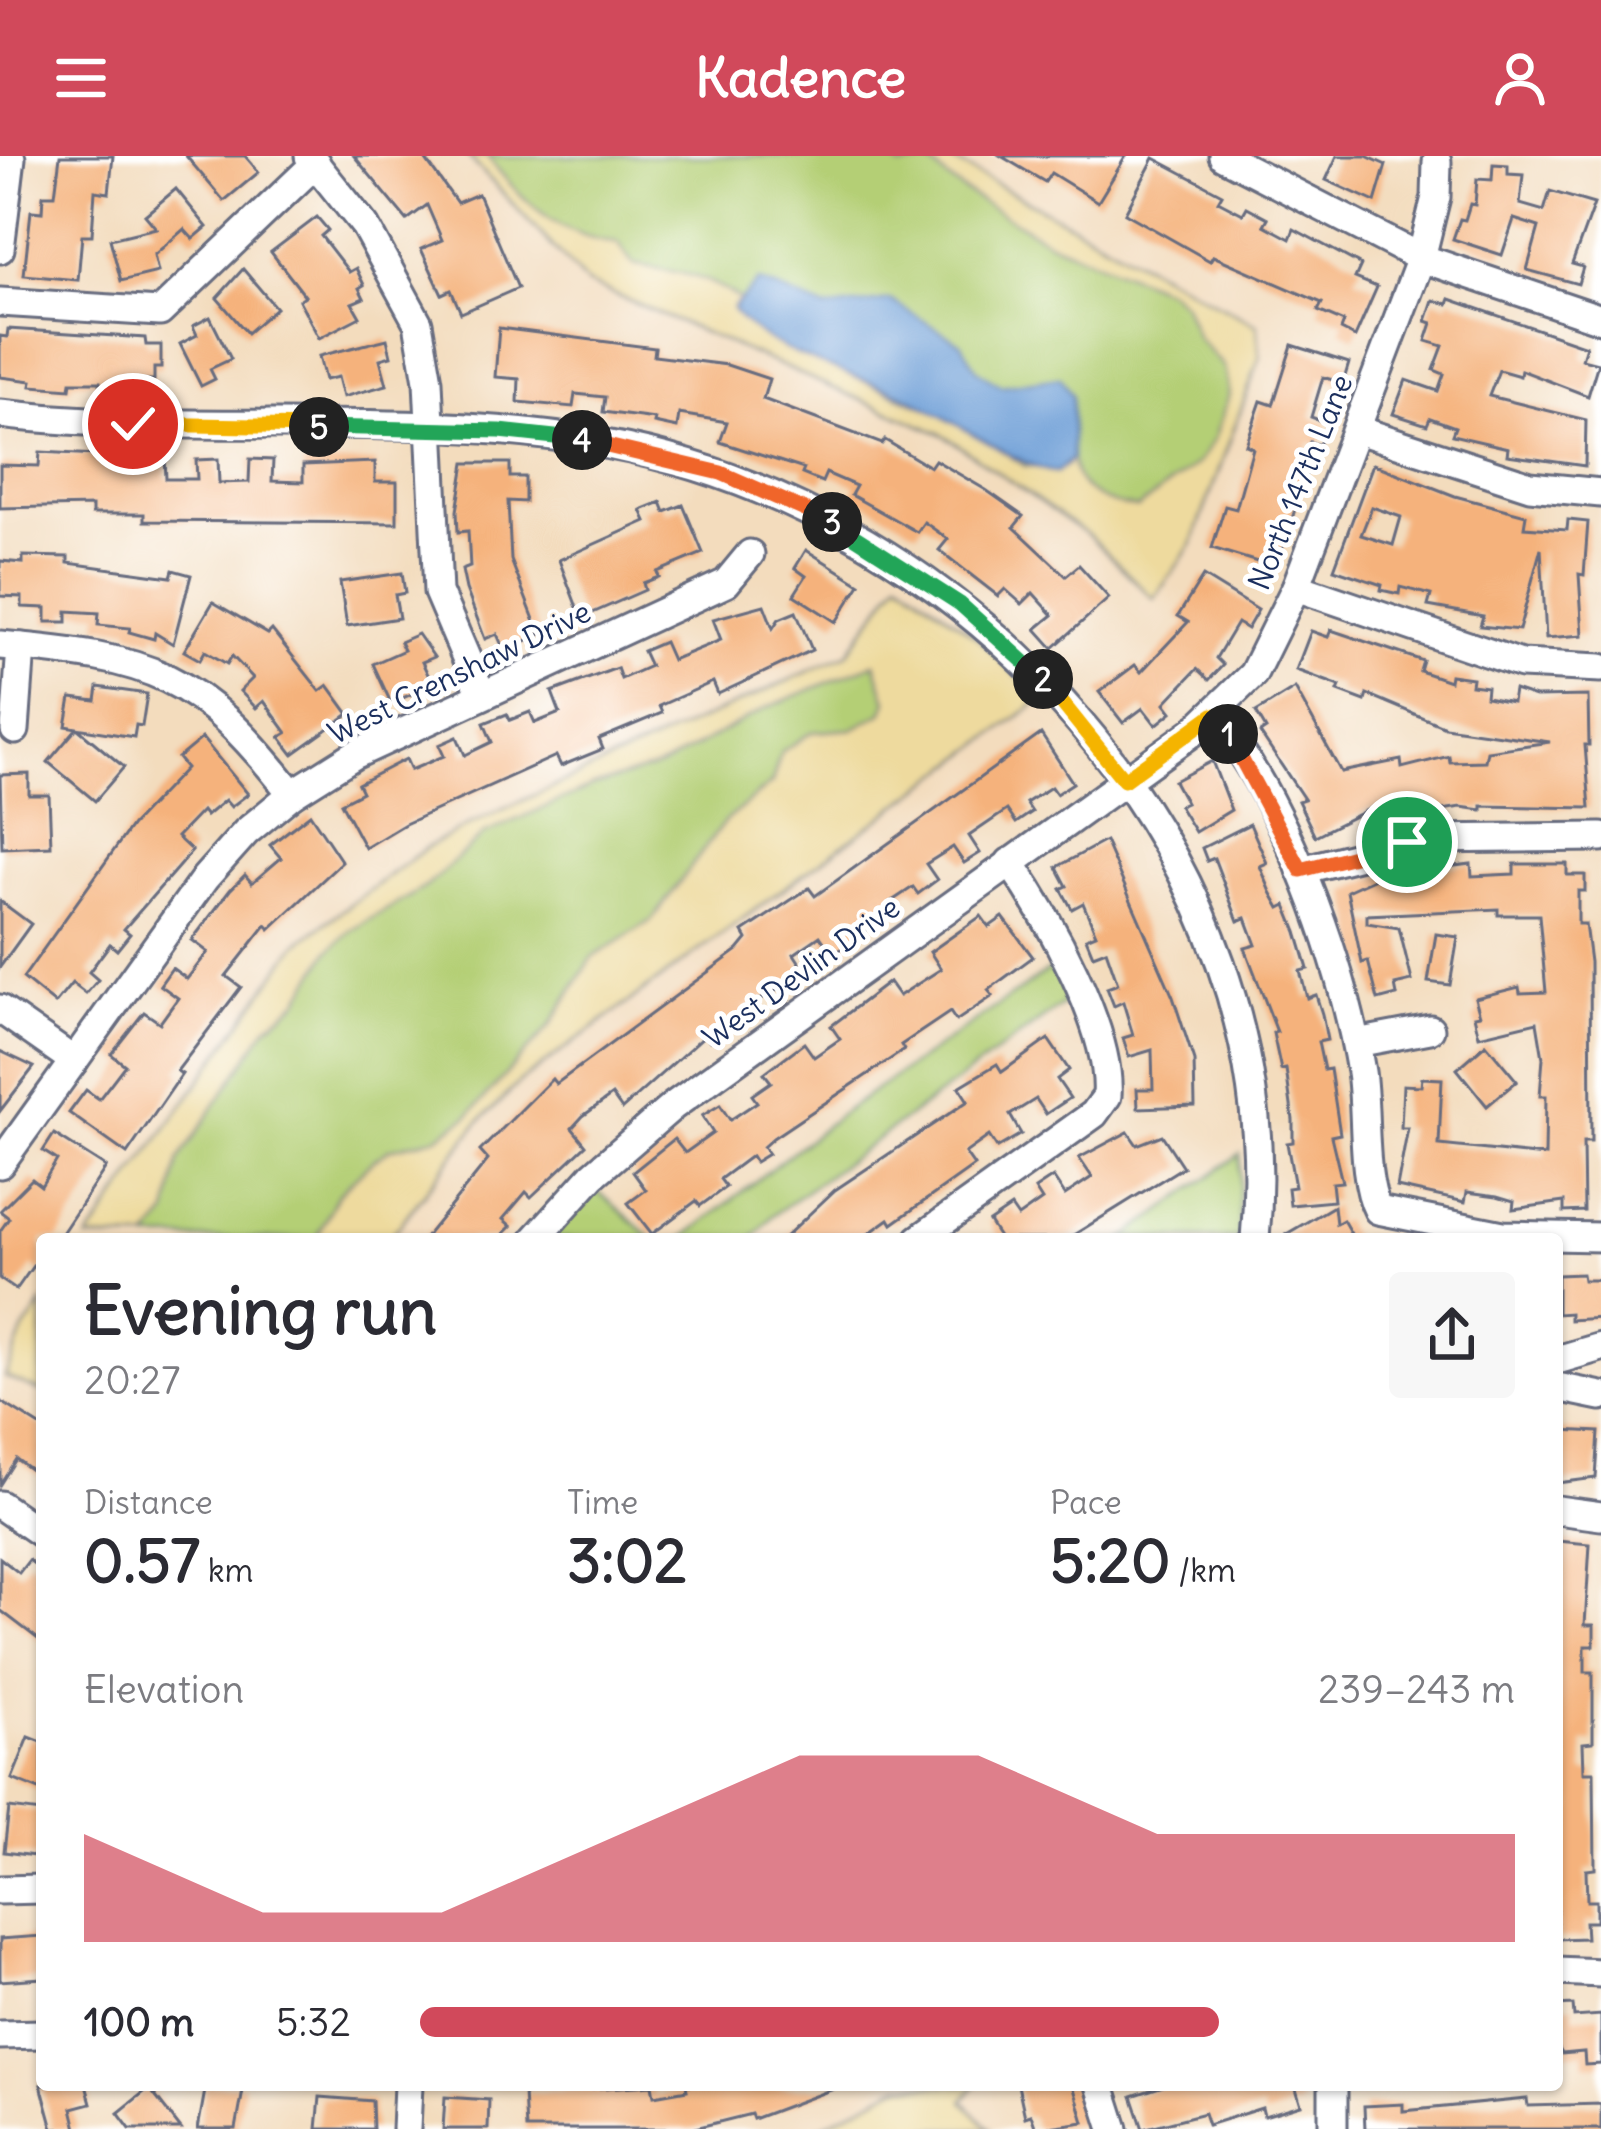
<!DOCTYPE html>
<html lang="en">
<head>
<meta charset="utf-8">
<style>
  :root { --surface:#fff; --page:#f7f7f7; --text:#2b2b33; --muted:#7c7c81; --accent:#d1495b }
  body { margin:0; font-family:Delius,sans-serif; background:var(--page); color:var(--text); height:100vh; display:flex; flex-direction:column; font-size:45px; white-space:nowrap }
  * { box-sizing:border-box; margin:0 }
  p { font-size:39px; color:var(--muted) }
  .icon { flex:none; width:66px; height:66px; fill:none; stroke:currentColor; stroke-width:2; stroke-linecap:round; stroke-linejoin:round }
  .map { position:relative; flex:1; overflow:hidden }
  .side { position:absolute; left:36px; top:1077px; width:1527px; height:858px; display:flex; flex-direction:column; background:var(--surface); border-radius:12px; box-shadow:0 3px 9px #0004 }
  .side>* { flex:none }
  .pin { position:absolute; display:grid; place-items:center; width:102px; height:102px; color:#fff; margin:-51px; border:6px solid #fff; border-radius:50%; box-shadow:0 3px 12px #0007 }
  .km { position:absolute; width:60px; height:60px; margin:-30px; border-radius:50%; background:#222; color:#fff; font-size:33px; line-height:60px; text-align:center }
  .round { display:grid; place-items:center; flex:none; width:126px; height:126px; border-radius:12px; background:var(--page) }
  .summary { display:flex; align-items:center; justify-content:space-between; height:204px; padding:0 48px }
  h1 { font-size:66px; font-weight:800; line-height:90px }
  .figures { display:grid; grid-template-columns:repeat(3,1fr); gap:18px; height:204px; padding:12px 48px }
  .figures div { display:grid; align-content:center }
  .figures b { font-size:60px; font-weight:800 }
  .figures small { font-size:33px; font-weight:400 }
  .figures p { font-size:33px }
  .chart { height:336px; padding:24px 48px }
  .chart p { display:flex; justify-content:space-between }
  .chart svg { width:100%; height:216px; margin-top:12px; fill:var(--accent); opacity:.7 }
  ul { padding:0 48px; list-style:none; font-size:39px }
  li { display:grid; grid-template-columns:192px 144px 1fr; align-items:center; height:90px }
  li i { height:30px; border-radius:15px; background:var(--accent) }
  header { display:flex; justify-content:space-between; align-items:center; height:156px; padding:0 48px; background:var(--accent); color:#fff; font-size:54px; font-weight:800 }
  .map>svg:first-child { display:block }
  .green { fill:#b4cf75; stroke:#687f6a; stroke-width:3 }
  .sand { fill:#eeda9e; stroke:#84847e; stroke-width:3 }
  .water { fill:#6c9dd6; stroke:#44669a; stroke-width:3 }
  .building { fill:#f5b27b; fill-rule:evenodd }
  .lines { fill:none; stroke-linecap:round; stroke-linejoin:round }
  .minor-casing { stroke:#676c7f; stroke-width:33 }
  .minor { stroke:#fff; stroke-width:27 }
  .split-1-casing { stroke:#fff; stroke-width:24 }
  .split-2-casing { stroke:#fff; stroke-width:24 }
  .split-3-casing { stroke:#fff; stroke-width:24 }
  .split-4-casing { stroke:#fff; stroke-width:24 }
  .split-5-casing { stroke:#fff; stroke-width:24 }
  .split-6-casing { stroke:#fff; stroke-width:24 }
  .split-1 { stroke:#f0652b; stroke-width:15 }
  .split-2 { stroke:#f5b400; stroke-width:15 }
  .split-3 { stroke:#22a559; stroke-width:15 }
  .split-4 { stroke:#f0652b; stroke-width:15 }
  .split-5 { stroke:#22a559; stroke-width:15 }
  .split-6 { stroke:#f5b400; stroke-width:15 }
  .labels { text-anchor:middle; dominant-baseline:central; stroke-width:10; stroke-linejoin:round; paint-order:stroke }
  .street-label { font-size:30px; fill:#1b2f5e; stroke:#fff }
</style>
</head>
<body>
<header><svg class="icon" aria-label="menu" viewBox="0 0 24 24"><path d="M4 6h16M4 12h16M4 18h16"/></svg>Kadence<svg class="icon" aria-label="person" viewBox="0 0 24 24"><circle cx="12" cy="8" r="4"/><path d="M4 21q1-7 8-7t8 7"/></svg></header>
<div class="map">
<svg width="1601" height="1973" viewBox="0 0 1601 1973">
  <rect width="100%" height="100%" fill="#fff"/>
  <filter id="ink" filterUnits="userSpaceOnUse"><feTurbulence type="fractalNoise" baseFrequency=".00833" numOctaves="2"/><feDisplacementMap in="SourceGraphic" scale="24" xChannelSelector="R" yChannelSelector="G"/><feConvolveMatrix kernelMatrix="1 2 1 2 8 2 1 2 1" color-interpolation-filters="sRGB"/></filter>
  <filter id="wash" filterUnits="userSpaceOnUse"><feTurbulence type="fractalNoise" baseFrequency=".004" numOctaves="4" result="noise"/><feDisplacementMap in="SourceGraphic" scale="48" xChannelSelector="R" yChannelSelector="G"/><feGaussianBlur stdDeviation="2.7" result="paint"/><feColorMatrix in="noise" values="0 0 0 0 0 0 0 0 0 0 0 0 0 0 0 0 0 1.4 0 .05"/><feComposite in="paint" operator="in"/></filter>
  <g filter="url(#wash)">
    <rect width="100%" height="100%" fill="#f3dcbd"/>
    <g class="green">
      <path d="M468,0H944L1257,169L1260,201L1192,388L1154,443L1089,380L944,279L587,127Z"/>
      <path d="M900,423L1041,544L521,925L477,968L389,1083H88L297,788L426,692L473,667L847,498Z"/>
      <path d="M1055,810L1070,843L773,1059L752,1083H682L838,960Z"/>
      <path d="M1240,998L1238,1083H1123Z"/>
      <path d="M594,1032L653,1083H550Z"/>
    </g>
    <g class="sand">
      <path d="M468,0H487C519,42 561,83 618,86L633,108C676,117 702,116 740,144L734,151L798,197L957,265L1025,310H1066L1072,302C1074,337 1107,349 1138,352L1198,307L1214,283L1229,239L1224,211L1197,182L1184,148L1168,134L1051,87L962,34L928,6L900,11L889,0H944L1257,169L1260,201L1192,388L1154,443L1089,380L944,279L587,127Z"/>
      <path d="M900,423L978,482L1041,544L521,925L477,968L389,1083H316L338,1038L372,1005L390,993L437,981L468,960L550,870L592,802L652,764L724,666L772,627L781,596L812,576L852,573L882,557L887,545L875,507L766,552L663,609L594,630L484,678L427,730L350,775L329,795L298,845L267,871L179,1004L168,1058L147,1083H88L297,788L426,692L473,667L847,498Z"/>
      <path d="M42,1148V1236L5,1221L23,1176Z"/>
      <path d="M900,1929H976L963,1945L990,1973H816Z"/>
    </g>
    <path class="water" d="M759,125L826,153L890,144L962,188L977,214L1001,230L1060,221L1072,240V302L1057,316C1035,319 938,256 908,241C860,218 762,198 733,153Z"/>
    <g id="blocks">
      <g class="building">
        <path d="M60,0H113L109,37L95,35L92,79H82L78,124L24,119L31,55L42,56L43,39H55Z"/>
        <path d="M186,0H245L259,16L224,45Z"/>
        <path d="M354,0H423L457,47L478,38L518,132L461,157L451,134L442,138L421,93L442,84L427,49L407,64Z"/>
        <path d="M1001,0H1126L1098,46L1051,17L1045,26Z"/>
        <path d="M1337,0H1366L1386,9L1375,46L1326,24Z"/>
        <path d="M1154,2L1222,38L1218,45L1243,58L1247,51L1268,62L1264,69L1290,83L1294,73L1361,109L1355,122L1377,131L1355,181L1341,174L1344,166L1318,155L1322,147L1213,100L1210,105L1125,57Z"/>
        <path d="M1493,8L1508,9V18L1523,19L1520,48L1544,55L1550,35L1594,48L1572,108L1583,111L1578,128L1527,114L1539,71L1514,63L1502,99L1453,83L1460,63L1465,64L1470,48L1475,49L1477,23L1492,24Z"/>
        <path d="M176,33L207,71L193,83L184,73L154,99L158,116L121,125L110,83L156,72L145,59Z"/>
        <path d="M317,61L328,74L321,80L349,116L356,112L364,129L359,132L364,142L352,147L360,161L319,182L299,144L305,140L271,96Z"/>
        <path d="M243,113L276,152L247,177L217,142Z"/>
        <path d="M1450,143L1586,190L1582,203L1598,207L1588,240L1521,214L1520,220L1499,214L1489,240L1586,264L1585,310L1507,299L1508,292L1452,279L1455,271L1430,262L1427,269L1393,258L1406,224L1438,235L1444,218L1434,214L1443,190L1426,185L1432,167L1426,165L1433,144L1448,148Z"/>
        <path d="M210,161L231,203L210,213L215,223L201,230L180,188L197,179L193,170Z"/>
        <path d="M499,172L655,192L654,200L727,209L769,223L763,243L882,288L885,284L930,311L935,304L986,334L1023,360L1014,371L1066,420L1079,409L1109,442L1053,492L1036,473L1053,459L1033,437L1022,448L1005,433L998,440L939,394L948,383L924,366L917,376L851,339L856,330L826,317L822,326L802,318L804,313L720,286L727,266L679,258L677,272L654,267L655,263L603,256L605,241L575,238L573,251L518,246L519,223L495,221Z"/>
        <path d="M8,173L145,182L146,189H161V212H154V224H136V232L100,234V226H71L70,233L31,230L32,225L0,221V180L7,181Z"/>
        <path d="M387,183L391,200L380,203L387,229L343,241L338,221L325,224L319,200Z"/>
        <path d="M1292,189L1349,207L1343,227L1323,221L1311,261L1327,267L1319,289L1310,286L1300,317L1306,319L1282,394L1269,390L1264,408L1212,392L1225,350L1236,353L1253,292L1246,289L1261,245L1273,249Z"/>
        <path d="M40,296L115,300V312H144V302H165L166,323H197L196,304L218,303L219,327L249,326L250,303L273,304L272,325L303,326V309L375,306V326H397V367L144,365V358H92V350L0,352V309L39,310Z"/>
        <path d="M465,307H510V321H525V346L508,345L511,404L540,479L504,494L497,478L485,483L466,433L462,414L470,411L468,375L458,376L457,355Z"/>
        <path d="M1373,308L1455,340L1526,359L1524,371L1567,374L1568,364L1588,366L1584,419L1579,418L1583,479L1546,482L1541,392L1519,474L1480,470L1483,460L1428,450L1431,439L1400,431L1399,438L1381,434L1382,429L1334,413ZM1372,351L1401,361L1393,389L1361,379Z"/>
        <path d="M661,346L665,356L683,349L703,397L657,416L659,421L643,427L645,434L581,462L559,404L646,365L641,354Z"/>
        <path d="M806,394L860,428L836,466L794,439L806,420L795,412Z"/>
        <path d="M23,400L68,401V407L171,421L173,414L191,419L173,488L155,477L154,483L129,476L130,472L98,469L99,457L67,455V466H46V452L22,451V441L0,440V405L23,407Z"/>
        <path d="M402,417L405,437L395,439L399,462L347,470L340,426Z"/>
        <path d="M1203,420L1258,454L1247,473L1237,467L1216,502L1223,509L1209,524L1197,513L1165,547L1172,556L1156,569L1143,552L1123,567L1099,536L1135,509L1141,516L1188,466L1178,460Z"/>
        <path d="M213,446L268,478L272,474L320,535L328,529L349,558L293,598L280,581L287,577L264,545L256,552L240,535L253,522L232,500L227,508L205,495L200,504L184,495Z"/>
        <path d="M764,449L773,472L779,463L796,456L812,494L718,538L713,526L659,550L662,557L599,583L603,593L561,610L556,600L405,668L365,692L341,647L362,636L358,628L406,603L411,614L444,600L439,589L457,581L465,599L492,586L484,567L507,558L510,564L530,556L535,567L560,557L552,536L617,512L621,523L650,510L643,495L664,486L672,504L721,484L713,463Z"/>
        <path d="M1331,474L1423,505L1420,515L1449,525L1450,519L1472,522L1471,529L1487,531L1486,541L1512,546L1514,534L1535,541L1588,540L1589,589H1585L1590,652L1482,650V654L1461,651L1391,662L1389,653L1372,657L1371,652L1315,680L1298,645L1304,643L1260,577L1266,573L1256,556L1295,532L1341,616L1401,604L1402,612L1449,600L1450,606L1485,605L1487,595L1550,586L1445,571L1367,538L1365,545L1338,535L1340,530L1296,514L1311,475L1328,481Z"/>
        <path d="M418,478L434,501L422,506L433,529L391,547L373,508L404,494L400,486Z"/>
        <path d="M98,531L147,538L142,570L136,569L134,581L77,572L124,611L95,645L48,606L77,572L66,570L71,542L96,545Z"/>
        <path d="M1041,578L1073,627L1056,638L1051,631L1026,647L1032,656L1016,667L1007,654L969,680L980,697L964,707L953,691L926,708L937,724L918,738L913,731L889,747L894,755L833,799L820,780L794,798L807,818L744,852L749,860L710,885L705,879L622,953L612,939L583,960L572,972L586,989L531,1041L526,1036L503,1063L511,1070L498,1083H424L488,1004L480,995L552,923L556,928L738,794L747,783L743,776L809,732L815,740Z"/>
        <path d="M202,582L248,638L231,651L225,644L206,660L202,655L177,681L192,695L124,773L130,778L117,794L110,788L89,816L98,824L86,838L72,827L55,848L23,822L132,669L186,612L178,602Z"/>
        <path d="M1212,605L1231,654L1195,676L1179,650L1186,647L1174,625Z"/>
        <path d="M29,618V639H49L51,690L2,692L0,619Z"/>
        <path d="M310,658L342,706L270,773L266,769L226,820L241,831L177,915L182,918L127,998L69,957L86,934L99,943L125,909L111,898L144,856L160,867L178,842L160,829L172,812L187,823L208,796L192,784L230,734L245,719L252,727L281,702L270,689Z"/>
        <path d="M1250,668L1267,707L1260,710L1271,736L1280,752L1286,749L1297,776L1308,813L1300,815L1307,842L1316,839L1322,858L1327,884L1318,886L1324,914L1330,913L1340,978L1331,980L1342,1026L1332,1027L1334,1045L1290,1049L1288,1032L1295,1031L1287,987L1293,986V964L1286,913L1281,914L1273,877L1277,876L1245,792L1256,789L1246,762L1238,765L1214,702L1207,705L1202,692Z"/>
        <path d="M1105,685L1173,841L1194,905L1195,950L1138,952L1137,933H1153L1152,894L1129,901L1123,882L1133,879L1123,846L1114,850L1107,832L1118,828L1106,794L1093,799L1086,782L1096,778L1083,747L1072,753L1061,733L1067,730L1057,711Z"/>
        <path d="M1471,708L1472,720L1514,718V708H1567V719H1585V735H1578V768H1585L1590,806L1591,986H1583L1584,1055L1564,1056V1046L1513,1053L1514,1045L1497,1040L1467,1036L1465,1046L1397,1031L1408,972H1401L1403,929L1421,930L1422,922L1442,923L1439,989L1545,1000L1546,940H1540L1543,902L1537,866L1479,880L1474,860L1480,859L1475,842L1519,831L1520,837L1546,836L1539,759H1498V753L1367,759V767L1399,772L1412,825L1395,829L1397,839L1378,844L1368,805L1362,807L1347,735L1382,719Z"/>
        <path d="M0,745L31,768L0,811Z"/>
        <path d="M981,760L989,771L1003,761L1033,801L988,834L993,840L956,865L950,856L901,889L904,894L773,982L763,991L768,998L755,1006L751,1000L720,1023L726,1031L700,1050L696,1045L652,1078L628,1047L646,1034L633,1016L674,983L685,997L713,977L702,960L720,949L730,964L757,946L752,939L771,926L764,917L804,887L814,901L840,883L831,870L889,826L899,840L941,813L930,796Z"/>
        <path d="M1436,778L1458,781L1450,829L1428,826Z"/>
        <path d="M1048,883L1069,914L1057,923L1070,942L1046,958L1036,943L1010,959L1021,978L997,992L989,980L965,997L974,1010L892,1068L889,1063L861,1083H783L835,1034L968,945L959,931L997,908L1002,916Z"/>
        <path d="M1486,888L1517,925L1487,950L1457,913Z"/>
        <path d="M0,895L34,911L0,955Z"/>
        <path d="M1128,976L1137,989L1162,979L1183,1011L1067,1083H1000L989,1066L1011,1051L1018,1061L1042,1044L1035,1033L1053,1021L1065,1039L1092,1021L1079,1002Z"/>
        <path d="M54,978L106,1011L58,1083H42V1117L33,1110L16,1134L0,1123V1075L9,1062L0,1055L32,1023L41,1030L57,1004L43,995Z"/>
        <path d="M1334,1050L1336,1068L1343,1064L1354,1083H1278Z"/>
        <path d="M1582,1118L1583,1124H1601V1162L1570,1164V1157L1557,1158V1119Z"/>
        <path d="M0,1245L42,1271V1322L16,1303L0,1328Z"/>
        <path d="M1560,1274L1599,1276L1596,1322L1557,1327Z"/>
        <path d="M1557,1385L1590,1388L1585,1469H1594V1490H1585V1516H1593V1586L1583,1587L1584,1616H1594L1595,1713L1586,1714L1587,1745H1596V1766H1585L1586,1782L1557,1783Z"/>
        <path d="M0,1402L19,1417L29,1404L42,1414V1486L0,1454Z"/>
        <path d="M29,1581L42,1586V1635L12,1623Z"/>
        <path d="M9,1652L42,1656V1701L4,1696Z"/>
        <path d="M42,1780V1822L0,1825V1783Z"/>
        <path d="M1573,1849L1574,1861L1601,1859V1908L1585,1909L1584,1896L1562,1898L1557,1889V1850Z"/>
        <path d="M41,1929H86L91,1947L72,1952L77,1973H53Z"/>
        <path d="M206,1929H244L236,1973H198Z"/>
        <path d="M652,1929L654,1940L687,1934L686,1929L836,1932L753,1963L751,1958L691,1973H526L524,1937Z"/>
        <path d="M1018,1929H1073L1084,1966L1036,1973L1031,1959L1025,1961Z"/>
        <path d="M1166,1929H1295L1301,1949L1264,1960L1262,1952L1208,1969L1204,1957L1143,1973L1132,1940Z"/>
        <path d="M149,1932L181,1973H130L118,1957Z"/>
        <path d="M320,1941L372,1945L373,1973H317Z"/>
        <path d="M445,1941L489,1944L488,1973H443Z"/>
        <path d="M1527,1943L1528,1950L1601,1948V1973H1365L1364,1950L1403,1948V1955Z"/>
      </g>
    </g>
  </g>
  <g filter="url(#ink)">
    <use href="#blocks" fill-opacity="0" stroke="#676c7f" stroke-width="3"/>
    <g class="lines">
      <g class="minor-casing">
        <g id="minor">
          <path d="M309,0L365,70L418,167L428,225L438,436L482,539"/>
          <path d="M1223,0L1421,102L1601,163"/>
          <path d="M0,93L11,2"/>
          <path d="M0,146L160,156L316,7"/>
          <path d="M0,258C200,281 407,252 605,288C969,354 1292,700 1255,1083"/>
          <path d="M1358,274L1530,330L1601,337"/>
          <path d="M1296,431L1521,508L1601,512"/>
          <path d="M0,489C152,502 197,516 292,638"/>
          <path d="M1213,559C1285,643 1343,808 1361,916C1367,954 1361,1022 1378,1054L1503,1079L1601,1081"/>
          <path d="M15,574L21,491"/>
          <path d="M1301,714L1425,683L1601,681"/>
          <path d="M0,853L74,905"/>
          <path d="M1356,887L1430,873"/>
          <path d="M0,1008L205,722L246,676L292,638L354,599L726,427L750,398"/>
          <path d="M535,1083L593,1019L673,950L1193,576L1253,518L1296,431L1421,102L1436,41L1437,6"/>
          <path d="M919,1083L1094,958L1107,940C1112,874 1047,759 1010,706"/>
          <path d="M1557,1204L1601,1191"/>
          <path d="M1557,1231L1601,1240"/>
          <path d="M0,1349L42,1378"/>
          <path d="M1557,1354L1601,1360"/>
          <path d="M0,1734L42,1733"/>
          <path d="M1557,1815L1601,1817"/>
          <path d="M0,1879L42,1878"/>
          <path d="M1100,1929L1114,1973"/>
          <path d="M406,1973L408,1929"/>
          <path d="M1333,1973V1929"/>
        </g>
      </g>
      <use href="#minor" class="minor"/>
    </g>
  </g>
  <g class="lines" filter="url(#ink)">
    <g class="split-1-casing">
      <path id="split-1" d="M1228,578L1301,714L1407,686"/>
    </g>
    <g class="split-2-casing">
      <path id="split-2" d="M1043,523L1124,624L1213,559L1228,578"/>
    </g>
    <g class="split-3-casing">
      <path id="split-3" d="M832,366L960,448L1043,523"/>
    </g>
    <g class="split-4-casing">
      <path id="split-4" d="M582,284L721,317L832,366"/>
    </g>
    <g class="split-5-casing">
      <path id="split-5" d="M319,271L500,275L582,284"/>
    </g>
    <g class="split-6-casing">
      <path id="split-6" d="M133,268L319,271"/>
    </g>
    <use href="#split-1" class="split-1"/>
    <use href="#split-2" class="split-2"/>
    <use href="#split-3" class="split-3"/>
    <use href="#split-4" class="split-4"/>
    <use href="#split-5" class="split-5"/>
    <use href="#split-6" class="split-6"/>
  </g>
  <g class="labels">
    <g class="street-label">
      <text transform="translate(1300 326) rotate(-68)">North 147th Lane</text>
      <text transform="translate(459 516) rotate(-26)">West Crenshaw Drive</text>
      <text transform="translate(801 816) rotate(-36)">West Devlin Drive</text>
    </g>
  </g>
</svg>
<div class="pin" style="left:1407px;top:686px;background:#1e9e55"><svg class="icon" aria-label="arrive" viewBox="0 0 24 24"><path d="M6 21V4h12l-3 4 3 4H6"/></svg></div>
<div class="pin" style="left:133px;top:268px;background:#d93025"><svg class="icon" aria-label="check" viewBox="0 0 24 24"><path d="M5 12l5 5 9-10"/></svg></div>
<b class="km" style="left:1228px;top:578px">1</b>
<b class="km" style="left:1043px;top:523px">2</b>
<b class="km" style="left:832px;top:366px">3</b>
<b class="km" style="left:582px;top:284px">4</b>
<b class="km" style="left:319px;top:271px">5</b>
<section class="side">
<div class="summary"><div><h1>Evening run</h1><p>20:27</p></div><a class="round"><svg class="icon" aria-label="share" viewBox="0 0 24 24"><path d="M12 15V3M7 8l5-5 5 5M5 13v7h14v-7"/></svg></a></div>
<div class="figures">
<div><p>Distance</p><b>0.57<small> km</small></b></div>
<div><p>Time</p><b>3:02</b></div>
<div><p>Pace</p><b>5:20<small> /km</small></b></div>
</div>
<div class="chart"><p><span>Elevation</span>239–243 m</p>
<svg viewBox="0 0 160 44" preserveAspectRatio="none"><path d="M0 44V22L10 30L20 38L30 38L40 38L50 30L60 22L70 14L80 6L90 6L100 6L110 14L120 22L130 22L140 22L150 22L160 22V44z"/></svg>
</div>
<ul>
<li><b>100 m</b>5:32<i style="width:73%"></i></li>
</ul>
</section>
</div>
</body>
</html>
